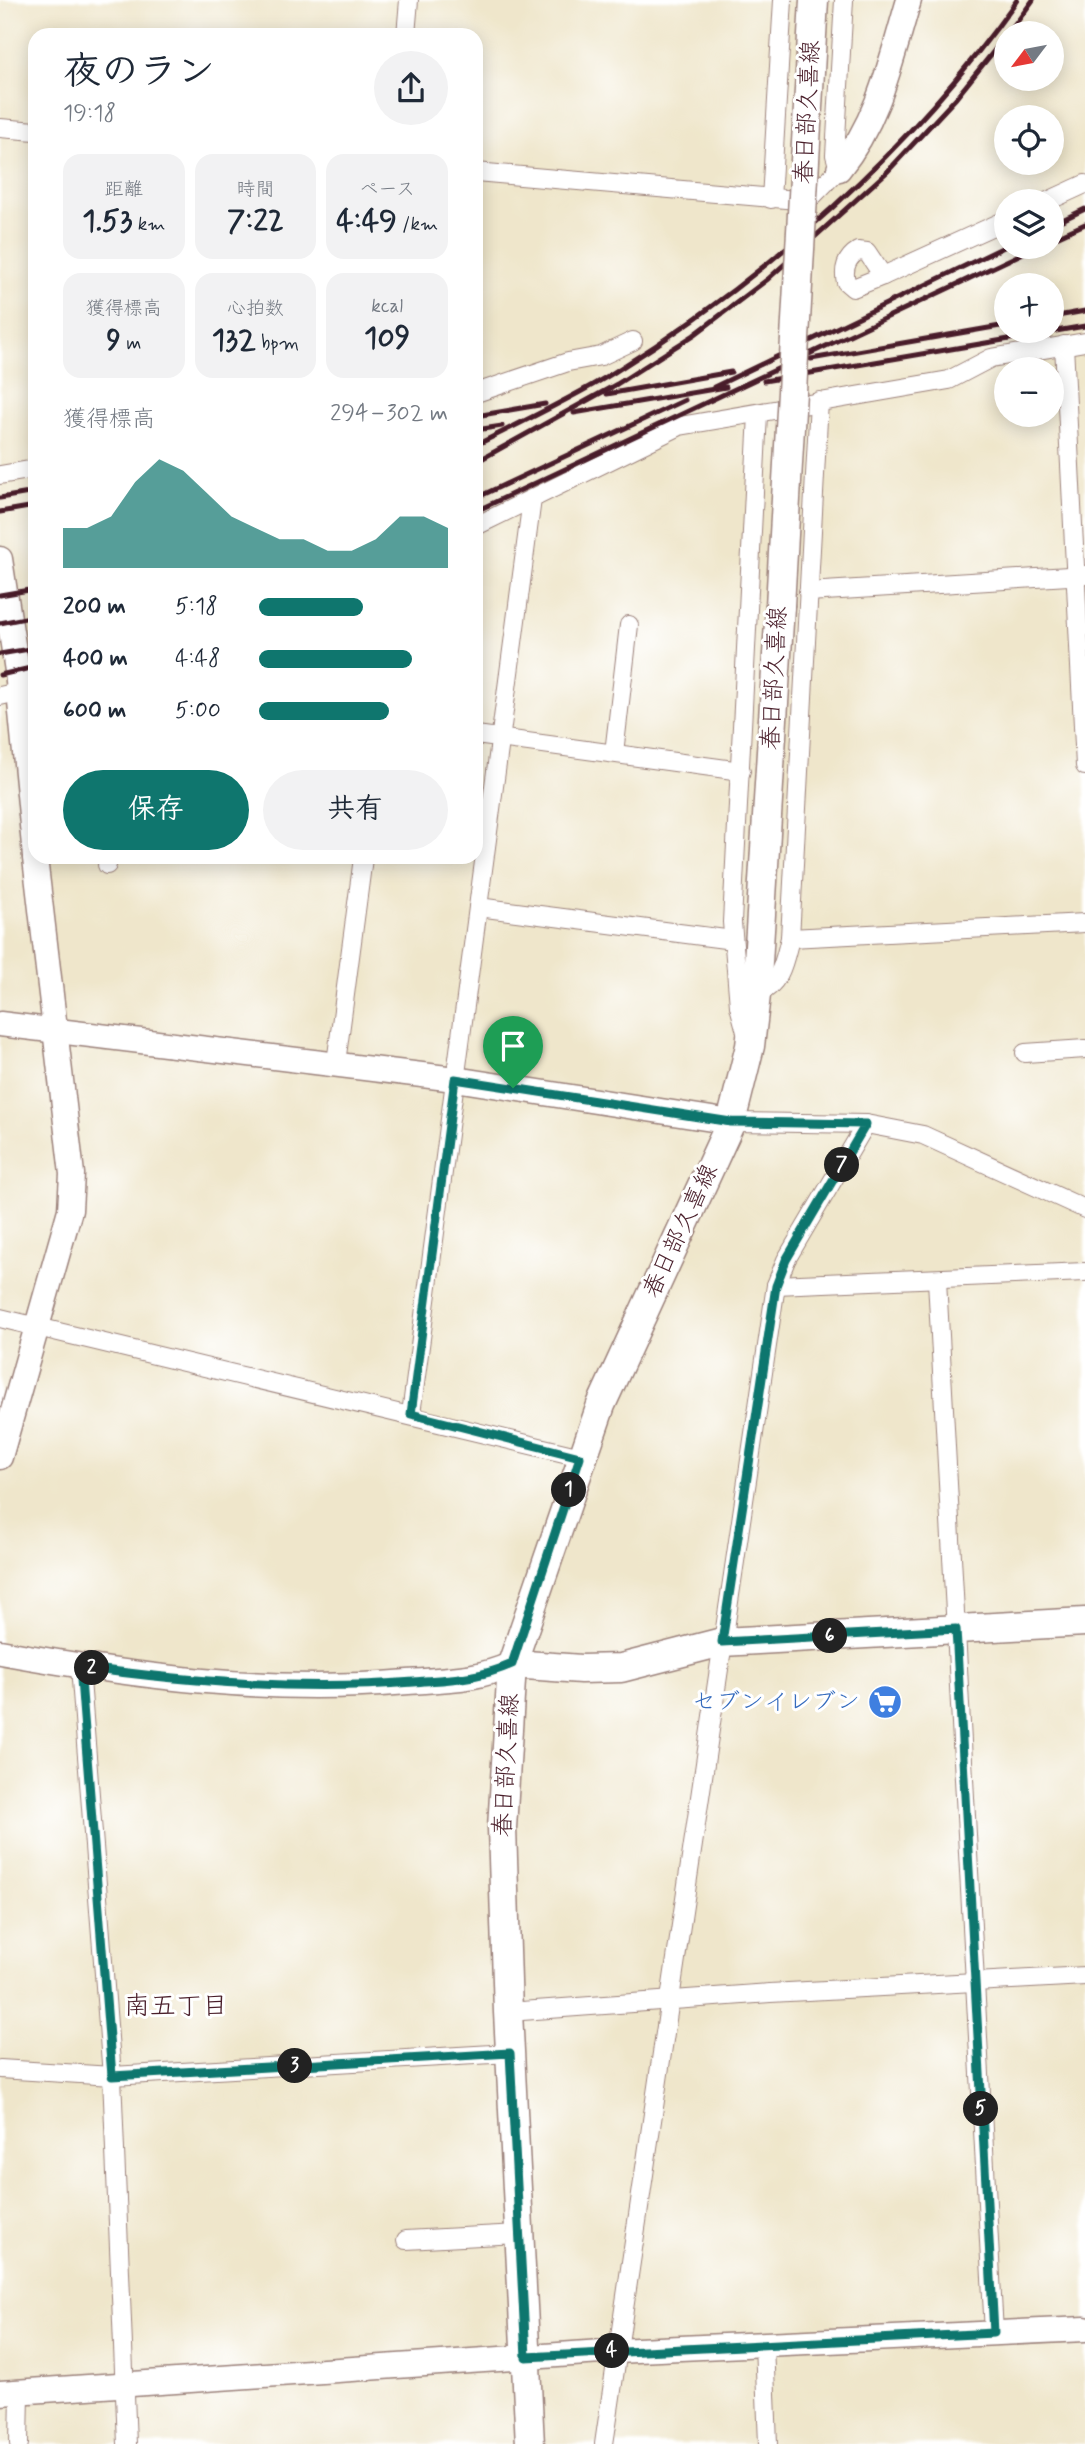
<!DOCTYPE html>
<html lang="ja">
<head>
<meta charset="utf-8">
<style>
  :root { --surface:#fff; --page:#f2f2f3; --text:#1f2937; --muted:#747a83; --accent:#0f766e }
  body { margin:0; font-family:Mynerve,"Klee One",sans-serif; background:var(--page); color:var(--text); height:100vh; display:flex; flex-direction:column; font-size:26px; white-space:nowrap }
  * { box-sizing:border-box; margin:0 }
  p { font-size:23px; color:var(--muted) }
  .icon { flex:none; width:38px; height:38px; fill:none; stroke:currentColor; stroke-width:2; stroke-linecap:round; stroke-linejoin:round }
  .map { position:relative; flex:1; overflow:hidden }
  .details { position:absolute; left:28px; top:28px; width:455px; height:836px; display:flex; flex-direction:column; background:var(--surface); border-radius:21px; box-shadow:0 4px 18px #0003 }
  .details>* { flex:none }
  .needle { width:46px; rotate:238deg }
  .buttons { position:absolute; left:994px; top:21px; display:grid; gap:14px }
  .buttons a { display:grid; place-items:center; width:70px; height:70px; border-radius:50%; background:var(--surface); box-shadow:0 4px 18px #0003; font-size:35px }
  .pin { position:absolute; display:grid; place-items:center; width:60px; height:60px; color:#fff; margin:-72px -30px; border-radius:50% 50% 50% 0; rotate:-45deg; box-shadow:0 0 7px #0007 }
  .pin .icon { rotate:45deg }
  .km { position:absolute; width:35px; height:35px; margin:-18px; border-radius:50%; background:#222; color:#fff; font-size:19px; line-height:35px; text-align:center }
  .round { display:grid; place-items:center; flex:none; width:74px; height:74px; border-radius:37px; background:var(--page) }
  .head { display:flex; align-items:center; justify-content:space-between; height:119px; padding:0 35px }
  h1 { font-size:38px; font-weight:700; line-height:52px }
  .figures { display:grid; grid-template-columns:repeat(3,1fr); gap:10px; height:119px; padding:7px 35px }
  .figures div { display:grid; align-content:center; border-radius:18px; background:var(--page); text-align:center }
  .figures b { font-size:30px; font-weight:700 }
  .figures small { font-size:19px; font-weight:400 }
  .figures p { font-size:19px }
  .chart { height:196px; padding:14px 35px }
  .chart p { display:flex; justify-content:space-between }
  .chart svg { width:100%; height:126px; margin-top:7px; fill:var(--accent); opacity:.7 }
  .cta { display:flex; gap:14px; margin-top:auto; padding:14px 35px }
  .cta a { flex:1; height:80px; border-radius:42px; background:var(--accent); color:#fff; font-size:28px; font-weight:700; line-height:80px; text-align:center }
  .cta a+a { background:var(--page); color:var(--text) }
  ul { padding:0 35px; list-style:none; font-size:23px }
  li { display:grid; grid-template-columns:112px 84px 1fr; align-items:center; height:52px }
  li i { height:18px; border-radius:9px; background:var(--accent) }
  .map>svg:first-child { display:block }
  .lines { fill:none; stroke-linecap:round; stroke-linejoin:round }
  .street-casing { stroke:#9c827b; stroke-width:20 }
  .secondary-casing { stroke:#9c827b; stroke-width:27 }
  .primary-casing { stroke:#9c827b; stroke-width:31 }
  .street { stroke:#fff; stroke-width:18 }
  .secondary { stroke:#fff; stroke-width:24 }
  .primary { stroke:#fff; stroke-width:28 }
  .rail { stroke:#4a1f2b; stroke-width:5 }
  .primary-bridge-casing { stroke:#9c827b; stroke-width:31; stroke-linecap:butt }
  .primary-bridge { stroke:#fff; stroke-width:28 }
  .route-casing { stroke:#fff; stroke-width:14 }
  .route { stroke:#0f766e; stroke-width:9 }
  .labels { text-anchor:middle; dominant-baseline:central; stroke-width:6; stroke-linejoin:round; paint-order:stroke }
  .street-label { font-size:24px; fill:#4a1f2b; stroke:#fff }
  .shop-label { font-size:24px; fill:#366cbe; stroke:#fff; text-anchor:end }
  .neighbourhood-label { font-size:26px; fill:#4a1f2b; stroke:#fff }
</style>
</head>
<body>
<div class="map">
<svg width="1085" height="2444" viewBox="0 0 1085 2444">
  <rect width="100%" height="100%" fill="#fff"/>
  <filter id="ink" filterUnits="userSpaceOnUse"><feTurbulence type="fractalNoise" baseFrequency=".0143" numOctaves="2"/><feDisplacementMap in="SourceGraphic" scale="14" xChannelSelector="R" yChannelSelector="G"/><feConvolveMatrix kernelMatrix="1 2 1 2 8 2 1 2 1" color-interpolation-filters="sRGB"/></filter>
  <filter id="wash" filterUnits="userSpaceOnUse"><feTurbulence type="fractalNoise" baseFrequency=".00686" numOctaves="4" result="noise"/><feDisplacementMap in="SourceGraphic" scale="28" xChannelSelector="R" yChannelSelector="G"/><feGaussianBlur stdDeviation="1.57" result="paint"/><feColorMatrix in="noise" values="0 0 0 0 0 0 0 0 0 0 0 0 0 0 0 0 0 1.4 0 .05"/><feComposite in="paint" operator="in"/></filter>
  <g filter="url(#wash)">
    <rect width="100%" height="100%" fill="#efe6cb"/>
  </g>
  <g filter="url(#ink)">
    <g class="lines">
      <g class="street-casing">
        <g id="street">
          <path d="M406,35L409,0"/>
          <path d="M0,128L35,131"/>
          <path d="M476,172L808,201"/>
          <path d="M771,199L783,0"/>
          <path d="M1048,201L1085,184"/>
          <path d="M801,208L839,169L835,155L844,0"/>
          <path d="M858,251L867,252L883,276L853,288L846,282C843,270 846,258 858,251Z"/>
          <path d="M883,276L1006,220"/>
          <path d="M1064,345L1085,766"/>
          <path d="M476,393L568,362L601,356L633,341"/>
          <path d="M0,475L35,469"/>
          <path d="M476,526L680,426L949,380L991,358L1085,342"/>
          <path d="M808,592L1085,575"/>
          <path d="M0,696L35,688"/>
          <path d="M476,735L741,771"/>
          <path d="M614,753L629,625"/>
          <path d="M107,865L108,858"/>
          <path d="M478,907L733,940"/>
          <path d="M790,938L1085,923"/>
          <path d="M756,995C781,984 784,962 790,938L819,401"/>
          <path d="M746,1032L739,1006L732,922L758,414"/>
          <path d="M1025,1053L1085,1049"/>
          <path d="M336,1063L363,858"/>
          <path d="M731,1122L866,1124L923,1135L1085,1209"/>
          <path d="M937,1280L994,2333"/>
          <path d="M776,1285L1085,1272"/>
          <path d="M0,1318L581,1457"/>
          <path d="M411,1414L532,499"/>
          <path d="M80,1667L112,2076L127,2444"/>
          <path d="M508,2012L770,1993L1085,1976"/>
          <path d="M0,2069L112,2076L510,2053"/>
          <path d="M406,2240L520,2234"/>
          <path d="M764,2344L768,2444"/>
          <path d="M19,2444L20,2392"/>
          <path d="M604,2444L776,1285L786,1260L866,1124"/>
        </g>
      </g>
      <g class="secondary-casing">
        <g id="secondary">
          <path d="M839,169C879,120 891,60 909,0"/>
          <path d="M0,559L17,671L35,856"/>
          <path d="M0,1024L455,1079L731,1122"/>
          <path d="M0,1457L70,1210L72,1174L35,858"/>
          <path d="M0,1652C138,1677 267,1694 408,1682C446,1679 477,1680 512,1664"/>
          <path d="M0,2393L616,2351L1085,2329"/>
        </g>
      </g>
      <g class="primary-casing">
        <g id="primary">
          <path d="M512,1664L581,1669L621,1668L722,1642L1085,1622"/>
          <path d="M530,2444L508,2012L502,1828L512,1664L601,1405L731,1122L750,1046L756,995L780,606"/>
        </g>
      </g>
      <use href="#street" class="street"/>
      <use href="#secondary" class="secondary"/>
      <use href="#primary" class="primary"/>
      <g class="rail">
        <path d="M1009,33L1033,0"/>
        <path d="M1052,225L1085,209"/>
        <path d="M1052,239L1085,224"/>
        <path d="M1052,317L1085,311"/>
        <path d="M811,359L1006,325"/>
        <path d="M764,381L1085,326"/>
        <path d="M714,387L1006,246"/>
        <path d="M607,394L731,372"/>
        <path d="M574,413L726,387"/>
        <path d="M476,416L545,404"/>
        <path d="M476,430L502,426"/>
        <path d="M476,445C522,422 569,400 613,373C768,277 912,149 1017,0"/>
        <path d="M476,462L617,384L694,335L768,279L887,172L956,98L1006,36"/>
        <path d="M0,498L35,492"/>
        <path d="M476,498L685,400"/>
        <path d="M476,511L1036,247"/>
        <path d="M0,512L35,506"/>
        <path d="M0,595L35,589"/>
        <path d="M0,623L35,616"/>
        <path d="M0,654L35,648"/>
        <path d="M0,675L35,667"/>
      </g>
      <g class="primary-bridge-casing">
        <path id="primary-bridge" d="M780,606L814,0"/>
      </g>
      <use href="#primary-bridge" class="primary-bridge"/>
    </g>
  </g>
  <g class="lines" filter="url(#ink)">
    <g class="route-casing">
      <path id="route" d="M455,1079L731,1122L866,1124L786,1260L776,1286L722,1642L956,1629L994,2333L526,2357L510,2053L112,2076L80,1667C191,1682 301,1691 414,1682C450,1679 478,1679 512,1664L580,1457L411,1414Z"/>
    </g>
    <use href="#route" class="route"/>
  </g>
  <defs>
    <g id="supermarket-disc" transform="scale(1.75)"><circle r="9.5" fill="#3f7fe0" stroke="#fff"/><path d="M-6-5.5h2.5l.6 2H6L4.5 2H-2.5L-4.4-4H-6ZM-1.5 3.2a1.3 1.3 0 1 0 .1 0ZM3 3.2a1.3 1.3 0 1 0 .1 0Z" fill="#fff"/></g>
  </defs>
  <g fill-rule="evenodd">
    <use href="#supermarket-disc" x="885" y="1702"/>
  </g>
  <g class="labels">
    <g class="street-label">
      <text transform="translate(808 112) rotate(-87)">春日部久喜線</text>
      <text transform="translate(775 678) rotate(-87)">春日部久喜線</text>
      <text transform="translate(681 1231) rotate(-65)">春日部久喜線</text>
      <text transform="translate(507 1765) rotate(-87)">春日部久喜線</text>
    </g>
    <g class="shop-label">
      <text x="860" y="1702">セブンイレブン</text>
    </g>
    <g class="neighbourhood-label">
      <text x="176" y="2007">南五丁目</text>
    </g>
  </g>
</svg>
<div class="buttons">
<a><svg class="needle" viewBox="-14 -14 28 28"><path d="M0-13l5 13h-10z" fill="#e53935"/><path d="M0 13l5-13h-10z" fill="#747a83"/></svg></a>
<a><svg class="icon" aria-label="locate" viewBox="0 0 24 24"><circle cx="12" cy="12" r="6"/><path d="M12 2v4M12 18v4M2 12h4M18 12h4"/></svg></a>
<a><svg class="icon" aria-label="layers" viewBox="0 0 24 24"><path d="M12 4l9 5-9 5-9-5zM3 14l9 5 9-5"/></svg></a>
<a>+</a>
<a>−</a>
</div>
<div class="pin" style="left:513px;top:1088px;background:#1e9e55"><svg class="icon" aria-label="arrive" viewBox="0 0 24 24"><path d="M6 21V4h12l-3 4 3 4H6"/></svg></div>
<b class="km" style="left:569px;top:1490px">1</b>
<b class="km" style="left:92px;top:1668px">2</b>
<b class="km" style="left:295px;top:2066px">3</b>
<b class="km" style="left:612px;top:2351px">4</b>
<b class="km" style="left:981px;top:2109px">5</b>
<b class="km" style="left:830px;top:1636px">6</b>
<b class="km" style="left:842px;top:1165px">7</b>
<section class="details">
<div class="head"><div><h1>夜のラン</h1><p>19:18</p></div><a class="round"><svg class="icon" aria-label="share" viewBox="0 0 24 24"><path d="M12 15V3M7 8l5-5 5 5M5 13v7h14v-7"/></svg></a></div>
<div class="figures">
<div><p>距離</p><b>1.53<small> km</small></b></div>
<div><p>時間</p><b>7:22</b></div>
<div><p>ペース</p><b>4:49<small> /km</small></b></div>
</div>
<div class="figures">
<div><p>獲得標高</p><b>9<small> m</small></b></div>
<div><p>心拍数</p><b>132<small> bpm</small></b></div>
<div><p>kcal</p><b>109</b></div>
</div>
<div class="chart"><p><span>獲得標高</span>294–302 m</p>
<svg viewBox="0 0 160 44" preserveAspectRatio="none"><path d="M0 44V30L10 30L20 26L30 14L40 6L50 10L60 18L70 26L80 30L90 34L100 34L110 38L120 38L130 34L140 26L150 26L160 30V44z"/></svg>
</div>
<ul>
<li><b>200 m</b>5:18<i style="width:55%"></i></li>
<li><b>400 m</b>4:48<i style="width:81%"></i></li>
<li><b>600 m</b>5:00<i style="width:69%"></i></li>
</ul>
<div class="cta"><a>保存</a><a>共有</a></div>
</section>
</div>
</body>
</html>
